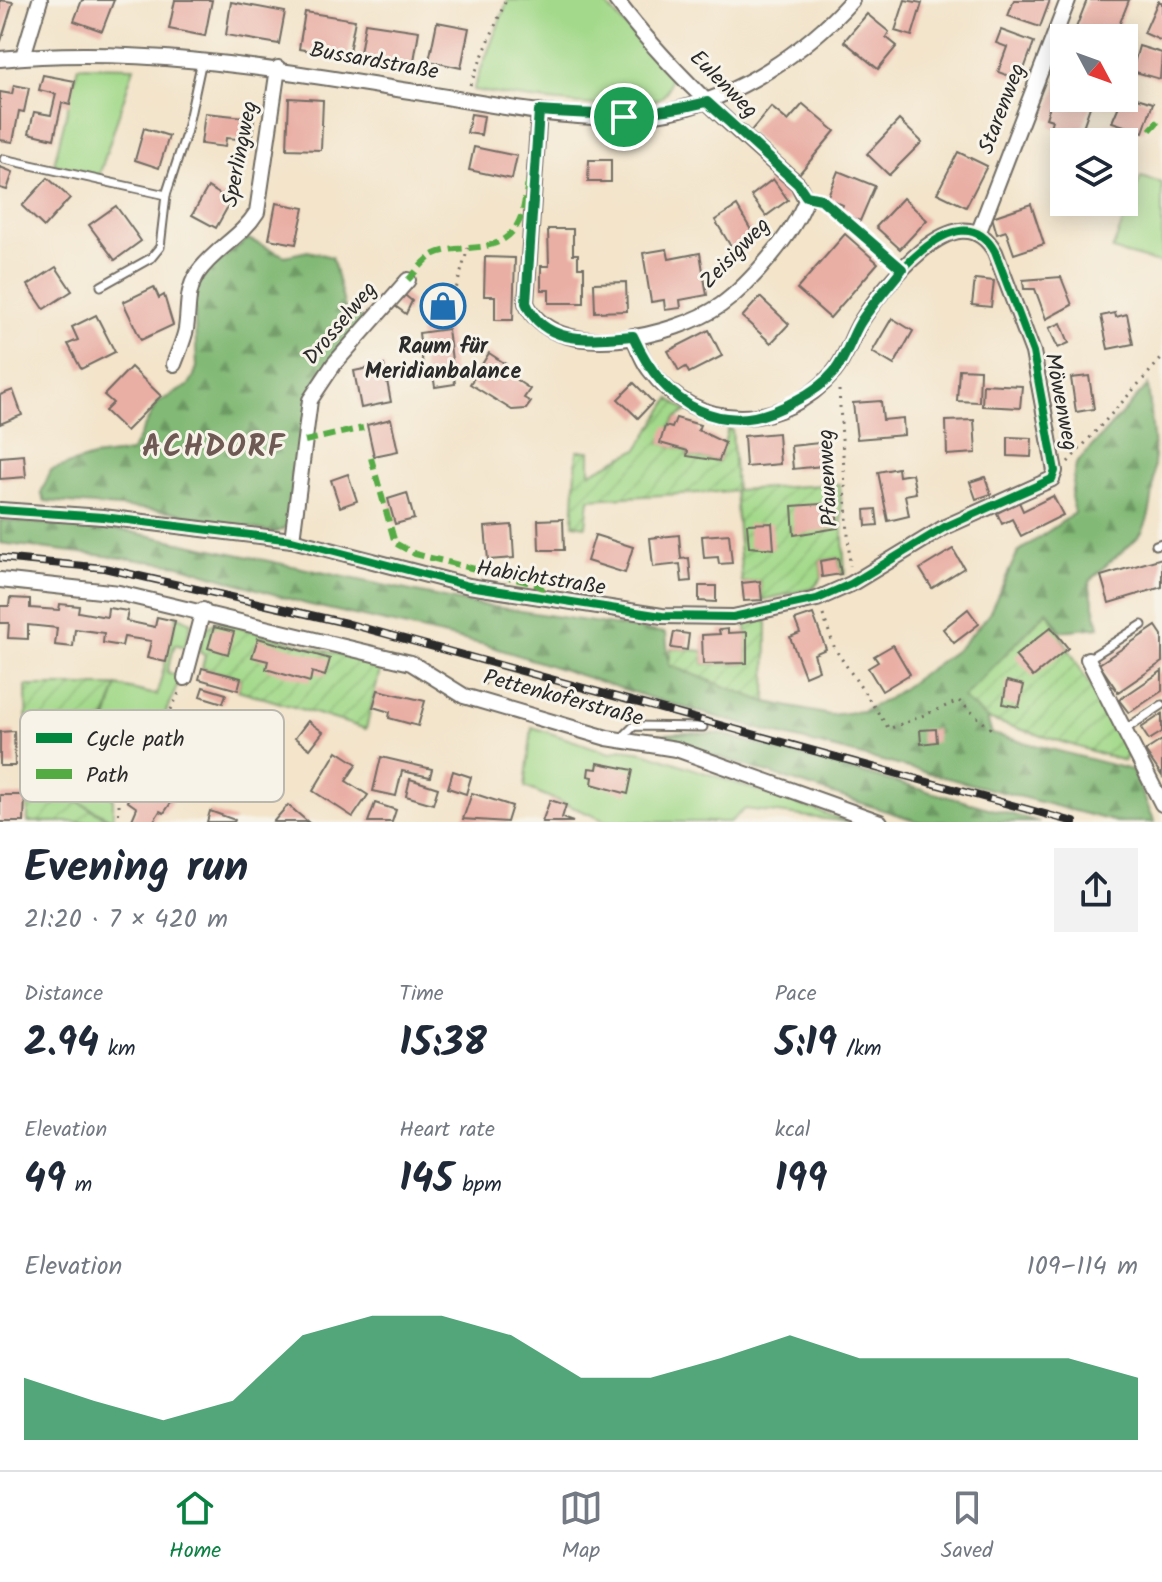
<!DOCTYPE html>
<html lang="en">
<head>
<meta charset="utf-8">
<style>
  :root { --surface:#fff; --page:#f2f2f3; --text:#1f2937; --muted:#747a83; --line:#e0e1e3; --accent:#0b8043 }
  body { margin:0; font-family:Kalam,sans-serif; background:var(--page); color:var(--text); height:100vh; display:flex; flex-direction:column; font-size:30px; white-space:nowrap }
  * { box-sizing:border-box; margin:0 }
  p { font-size:26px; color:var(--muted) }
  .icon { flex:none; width:44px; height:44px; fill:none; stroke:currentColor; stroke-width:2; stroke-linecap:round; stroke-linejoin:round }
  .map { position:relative; height:822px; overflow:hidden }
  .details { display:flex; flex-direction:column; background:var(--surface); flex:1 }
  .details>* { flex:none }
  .needle { width:52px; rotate:131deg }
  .controls { position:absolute; left:1050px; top:24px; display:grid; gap:16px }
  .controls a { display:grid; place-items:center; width:88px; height:88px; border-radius:0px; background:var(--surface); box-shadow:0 4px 20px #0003; font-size:40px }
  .pin { position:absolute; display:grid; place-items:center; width:68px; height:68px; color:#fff; margin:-34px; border:4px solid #fff; border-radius:50%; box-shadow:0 2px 8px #0007 }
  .round { display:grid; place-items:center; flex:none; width:84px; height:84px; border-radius:0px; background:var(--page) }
  .head { display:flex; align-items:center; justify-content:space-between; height:136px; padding:0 24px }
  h1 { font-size:44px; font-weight:700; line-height:60px }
  .metrics { display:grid; grid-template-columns:repeat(3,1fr); gap:12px; height:136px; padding:8px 24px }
  .metrics div { display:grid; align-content:center }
  .metrics b { font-size:40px; font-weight:700 }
  .metrics small { font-size:22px; font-weight:400 }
  .metrics p { font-size:22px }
  .chart { height:224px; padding:16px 24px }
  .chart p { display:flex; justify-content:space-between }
  .chart svg { width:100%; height:144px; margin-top:8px; fill:var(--accent); opacity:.7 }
  .tabs { display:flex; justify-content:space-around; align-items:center; height:112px; border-top:2px solid var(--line); background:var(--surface); font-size:22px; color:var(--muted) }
  .tabs a { display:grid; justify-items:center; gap:4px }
  .tabs .selected { color:var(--accent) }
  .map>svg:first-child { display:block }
  .grass { fill:#a3d98a; stroke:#67825a; stroke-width:2 }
  .forest { fill:url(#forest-firs); stroke:#567250; stroke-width:2 }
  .garden { fill:url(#garden-furrows); stroke:#67825a; stroke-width:2 }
  .building { fill:#e9aea4 }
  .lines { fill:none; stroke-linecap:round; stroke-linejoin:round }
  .service-casing { stroke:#716c63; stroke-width:11 }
  .minor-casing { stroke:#716c63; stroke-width:18 }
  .path { stroke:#716c63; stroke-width:3; stroke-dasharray:2 6; stroke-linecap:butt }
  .service { stroke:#fff; stroke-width:7 }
  .minor { stroke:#fff; stroke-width:14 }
  .rail-casing { stroke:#2b2b2b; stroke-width:8 }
  .rail { stroke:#f7f3e8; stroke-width:5; stroke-dasharray:15; stroke-linecap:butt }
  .quiet { stroke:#54ab44; stroke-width:6; stroke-dasharray:12 6; stroke-linecap:butt }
  .cycleway-casing { stroke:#f7f3e8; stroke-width:13 }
  .cycleway { stroke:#00873e; stroke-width:8 }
  .route-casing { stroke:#fff; stroke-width:16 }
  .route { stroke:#0b8043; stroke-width:10 }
  .labels { text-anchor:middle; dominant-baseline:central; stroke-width:6; stroke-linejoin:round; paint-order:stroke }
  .street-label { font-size:22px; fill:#2b2b2b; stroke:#f7f3e8 }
  .poi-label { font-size:22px; font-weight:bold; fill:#2b2b2b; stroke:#f7f3e8 }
  .district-label { font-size:30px; font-weight:bold; letter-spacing:2px; fill:#6e5955; stroke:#f7f3e8 }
  .key { fill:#f7f3e8; stroke:#bab7af; stroke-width:2 }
  .key-label { font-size:22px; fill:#2b2b2b }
</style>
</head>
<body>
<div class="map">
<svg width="1162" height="822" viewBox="0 0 1162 822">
  <defs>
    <pattern id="forest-firs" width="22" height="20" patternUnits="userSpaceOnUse" patternTransform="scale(2)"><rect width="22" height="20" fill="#82b976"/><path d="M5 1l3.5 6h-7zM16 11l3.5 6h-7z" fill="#6b9761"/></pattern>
    <pattern id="garden-furrows" width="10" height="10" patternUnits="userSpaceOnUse" patternTransform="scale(2)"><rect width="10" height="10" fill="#a3d98a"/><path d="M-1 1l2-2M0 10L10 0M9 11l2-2" fill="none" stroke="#8cba77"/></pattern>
  </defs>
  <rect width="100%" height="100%" fill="#f7f3e8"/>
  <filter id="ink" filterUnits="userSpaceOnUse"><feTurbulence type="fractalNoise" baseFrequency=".0125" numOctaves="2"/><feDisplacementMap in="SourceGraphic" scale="16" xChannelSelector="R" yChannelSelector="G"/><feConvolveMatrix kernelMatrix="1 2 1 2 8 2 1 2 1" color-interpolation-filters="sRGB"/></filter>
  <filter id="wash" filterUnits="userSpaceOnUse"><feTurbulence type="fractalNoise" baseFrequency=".006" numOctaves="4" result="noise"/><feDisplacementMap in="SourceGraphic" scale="32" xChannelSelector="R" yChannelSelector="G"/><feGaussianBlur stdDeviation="1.8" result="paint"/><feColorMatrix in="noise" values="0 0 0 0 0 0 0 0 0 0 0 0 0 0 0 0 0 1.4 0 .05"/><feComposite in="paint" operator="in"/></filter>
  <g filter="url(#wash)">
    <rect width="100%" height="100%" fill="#f3e4ca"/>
    <g class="grass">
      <path d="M508,0H602L667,73L670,79C669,85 668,92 663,96C636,117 508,96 473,90Z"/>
      <path d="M78,66L134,67L99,176L54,164Z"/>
      <path d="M1141,177L1162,183V264L1112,250Z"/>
      <path d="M177,615L191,622L185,647L175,644L167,672L181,677L151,747L104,730L117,686L157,695Z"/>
      <path d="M532,727L610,753L621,749L644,752L850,822L745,809L730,822H608L525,787Z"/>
      <path d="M82,787L113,797V820L77,801Z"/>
    </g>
    <g class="forest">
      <path d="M248,239L285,256L308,251L332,257L345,308L369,323L315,389L292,516L285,528L275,533L168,511L45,501L41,493L51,470L93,457L131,452L157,403L188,386L193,378L197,367L194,301L199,284L209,270Z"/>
      <path d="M1148,385C1152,424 1162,497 1142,532C1134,545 1103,564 1089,583L1099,627L1061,631L1048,612L964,698L987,719L992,734L1132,770L1155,822H1117L774,733L654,699L486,645L306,604L179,565L0,543V520L127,531L468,603L666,633L669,665L766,702L830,715L863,711L888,699L959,648L988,616L1018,552L1075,513L1071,497L1076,464Z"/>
      <path d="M681,733L721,734L1039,822H920L650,735Z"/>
    </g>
    <g class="garden">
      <path d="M670,399L687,411L676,418L660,443L688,451L687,456L719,461L728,429H732L736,490L840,484L845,574H841L838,558L820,561L822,577L814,588L762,600L760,581L742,583L735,491L589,499L586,526L573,524L577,451H590V473L638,449Z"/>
      <path d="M1047,611L1129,754L1124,761L987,719L963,698Z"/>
      <path d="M767,620L766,702L669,665L671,648L703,651V664L747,663L746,622Z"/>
      <path d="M217,621L381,666L366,729L238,690L241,678L202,668L205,655L199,652L205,629Z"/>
      <path d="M26,686H117L77,801L113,822H28Z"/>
    </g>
    <g id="blocks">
      <g class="building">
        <path d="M0,0L13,2L1,41H0Z"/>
        <path d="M82,0H114L102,31L74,21Z"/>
        <path d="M175,0H212L205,36L169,29Z"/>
        <path d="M905,0L922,3L912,36L895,31Z"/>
        <path d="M1014,0H1050L1040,27L1008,16Z"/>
        <path d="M1087,0H1129L1114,38H1072Z"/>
        <path d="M1158,1L1162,3V41L1144,33Z"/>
        <path d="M231,2L285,12L279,44L226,35Z"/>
        <path d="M305,12L355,20L348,57L299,49Z"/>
        <path d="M867,14L889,32L886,37L897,46L878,69L844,41Z"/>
        <path d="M437,22L469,28L461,68L429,61Z"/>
        <path d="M365,23L419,31L413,67L359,59Z"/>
        <path d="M1001,30L1034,42L1020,80L998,72L1007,47L996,43Z"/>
        <path d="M1139,46L1162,53L1160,79L1132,71Z"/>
        <path d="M1063,67L1064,98H1093L1082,130L1072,127L1070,134L1050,127L1052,120L1046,118Z"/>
        <path d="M43,75L75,81L70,105L62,103L54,139L29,133L34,112L51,115L56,94L39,90Z"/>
        <path d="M14,85L29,88L24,112L19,111L13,142L0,140V92L12,94Z"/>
        <path d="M1124,94L1153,103L1143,132L1112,122Z"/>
        <path d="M289,98L323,100L321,150L287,149Z"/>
        <path d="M803,104L835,131L799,174L750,132L771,107L788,121Z"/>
        <path d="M205,113L254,118L252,140L226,138L225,147L201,144Z"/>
        <path d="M471,114L484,116L481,135L467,133Z"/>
        <path d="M899,120L922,142L889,175L867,154Z"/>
        <path d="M144,128L169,136L159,168L135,160Z"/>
        <path d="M474,147L517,156L512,179L469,170Z"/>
        <path d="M958,152L987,166L966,207L937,193Z"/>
        <path d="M589,160H611V182H588Z"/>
        <path d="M0,167L13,172L7,190L0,188Z"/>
        <path d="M838,171L875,186L860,221L840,213L843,205L827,198Z"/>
        <path d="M48,178L70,198L44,227L22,206Z"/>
        <path d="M773,179L788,200L766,216L751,196Z"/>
        <path d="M208,187L231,201L216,228L192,215Z"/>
        <path d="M903,198L927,220L900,249L876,227Z"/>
        <path d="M276,203L304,208L296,244L269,239Z"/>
        <path d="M1031,204L1044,244L1014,254L1006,231L997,234L992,217Z"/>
        <path d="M116,206L141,241L115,260L89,225Z"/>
        <path d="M737,206L755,237L733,250L715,220Z"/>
        <path d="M548,229H573V254H578V267H584V303H549V290H541V266H549Z"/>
        <path d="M845,234L878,263L830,318L797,289Z"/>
        <path d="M667,249L669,259L700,253L707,295L680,300L681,308L665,310L664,300L651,302L643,253Z"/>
        <path d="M485,257L515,258L513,320H495V296H484Z"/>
        <path d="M56,267L72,291L44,309L28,285Z"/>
        <path d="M1061,277L1072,305L1046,319L1035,289H1024L1023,280Z"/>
        <path d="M975,279L994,281L991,307L972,305Z"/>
        <path d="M626,282L627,311L595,312L594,283Z"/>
        <path d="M154,287L159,298L164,295L173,325L141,340L123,302Z"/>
        <path d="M434,287L451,290L449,303L456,304L453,321L424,315Z"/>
        <path d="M401,292L412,301L406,314L391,303Z"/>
        <path d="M760,297L789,324L771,343L742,317Z"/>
        <path d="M1115,313L1116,317L1127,314L1133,344L1108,349L1101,316Z"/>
        <path d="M96,315L115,352L81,369L68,344L78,340L72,327Z"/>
        <path d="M892,318L913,331L894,365L872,352Z"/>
        <path d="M1061,323L1069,343L1058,348L1049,328Z"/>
        <path d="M448,329L455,384L435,387L433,374L424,375L419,333Z"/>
        <path d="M709,330L722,356L689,373L686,367L679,371L668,351Z"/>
        <path d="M489,353L507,365L503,371L530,389L524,398L531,402L526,409L512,410L470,384Z"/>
        <path d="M384,365L391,402L361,408L354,371Z"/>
        <path d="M131,367L161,396L126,431L105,411L113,403L104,395Z"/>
        <path d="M959,369L980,370L979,402L957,401Z"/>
        <path d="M1089,376L1094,409L1076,412L1071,378Z"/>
        <path d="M634,383L653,402L638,418L618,399Z"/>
        <path d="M983,384L1022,386L1020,408L982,406Z"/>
        <path d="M13,390L22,415L0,424V395Z"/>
        <path d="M881,401L883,420L903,418L904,435L857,439L853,403Z"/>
        <path d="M676,418L700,425L698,430L725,443L719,461L687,456L688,451L660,443L665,426L672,428Z"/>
        <path d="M391,419L398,451L374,456L367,425Z"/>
        <path d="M974,420L976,453L947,455L946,421Z"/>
        <path d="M778,433L780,464L746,467L744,436Z"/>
        <path d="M1008,437L1032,438L1031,457L1008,456Z"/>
        <path d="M819,443L822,466L793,469L791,446Z"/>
        <path d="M24,455L26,477L0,479V457Z"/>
        <path d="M898,468L899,476L912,474L916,493L905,495L909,516L888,521L878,472Z"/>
        <path d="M348,474L357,501L340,507L331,480Z"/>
        <path d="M985,477L991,494L976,499L970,482Z"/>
        <path d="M407,493L414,519L395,524L388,499Z"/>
        <path d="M1053,496L1063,515L1021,536L1012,519L1002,524L997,513L1019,502L1023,511Z"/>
        <path d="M836,503L838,528L794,535L792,506Z"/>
        <path d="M876,509L878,525L866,526L865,510Z"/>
        <path d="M563,519L564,550H539L538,520Z"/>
        <path d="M772,523L774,549L749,547L747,524Z"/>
        <path d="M512,525L514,558L488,560L485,527Z"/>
        <path d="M729,534L732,563L719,564L718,557L704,558L702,536Z"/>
        <path d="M595,535L633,547L625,573L587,561Z"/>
        <path d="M679,535L681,559L689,558L691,581L682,582L680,564L653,567L650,538Z"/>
        <path d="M953,549L964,568L932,588L920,569Z"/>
        <path d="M838,558L841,574L822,577L820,561Z"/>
        <path d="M1162,558V587L1109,603L1101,576Z"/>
        <path d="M760,581L762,600L744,601L742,583Z"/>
        <path d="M699,586H716V602L699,601Z"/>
        <path d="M10,598L30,599V608L59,610L60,604L79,606L78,612L107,617L108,608L128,611L126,621L155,627L157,617L175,621L166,662L147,658L151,641L124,637L122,646L103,643L104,633L75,629L73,647L55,645L57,628L28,625V639L8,638L9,623H0V606H9Z"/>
        <path d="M968,609L979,624L954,643L943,629Z"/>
        <path d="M813,614L826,649L814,654L819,670L805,676L790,637L800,633L795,620Z"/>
        <path d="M1156,626L1162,635V662L1118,692L1099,664Z"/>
        <path d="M214,627L234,632L228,654L208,648Z"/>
        <path d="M1051,627L1068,648L1033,677L1015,656Z"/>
        <path d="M728,629V633L747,632V663L703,664L702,635L720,634L719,630Z"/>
        <path d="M674,632L689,634L687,650L671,648Z"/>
        <path d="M258,638L330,659L325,676L312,672L310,682L266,669L268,661L252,657Z"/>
        <path d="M893,645L910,674L882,691L868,668L878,662L874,656Z"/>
        <path d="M202,668L241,678L238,690L199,679Z"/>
        <path d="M1162,671V691L1129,713L1119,700Z"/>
        <path d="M1007,681L1024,685L1019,707L1003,704Z"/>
        <path d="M203,687L226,694L223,703L200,696Z"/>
        <path d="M378,690L425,701L418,726L389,718L390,712L373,707Z"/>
        <path d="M1162,714V732L1149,740L1141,728Z"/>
        <path d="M308,721L323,732L310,749L295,738Z"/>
        <path d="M936,729L937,742L921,744L920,730Z"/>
        <path d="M14,731L15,766H0V732Z"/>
        <path d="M1162,740V776L1145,751Z"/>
        <path d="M163,748L194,769L164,813L160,811L153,822H131L137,808L127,801L151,769L144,764L154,749L159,752Z"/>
        <path d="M337,751L357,764L346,781L368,795L353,817L313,791Z"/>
        <path d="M381,757L432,769L430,777L402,771L396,796L373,791Z"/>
        <path d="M598,763L633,770L628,794L592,784L593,777L588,776L589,768L597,769Z"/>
        <path d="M453,771L471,777L466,794L448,788Z"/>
        <path d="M410,779L438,788L433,804L406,796Z"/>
        <path d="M472,793L512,806L507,822L463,819Z"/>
        <path d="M0,795H25L24,822H0Z"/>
        <path d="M550,800L566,805L562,818L573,822H542Z"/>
        <path d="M375,803L396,810L392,822H368Z"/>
        <path d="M288,805L308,822H273Z"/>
        <path d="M210,811L235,820L234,822H207Z"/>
      </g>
    </g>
  </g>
  <g filter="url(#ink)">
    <use href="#blocks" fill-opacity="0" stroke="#716c63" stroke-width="2"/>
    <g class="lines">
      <g class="service-casing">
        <g id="service">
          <path d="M4,159L166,195"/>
          <path d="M101,286L151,258L160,247L166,195L186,134L202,60"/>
          <path d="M1156,545L1162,543"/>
          <path d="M1088,659L1142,625"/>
          <path d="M1124,730L1162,705"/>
          <path d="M620,740L634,726L703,727"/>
        </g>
      </g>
      <g class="minor-casing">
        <g id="minor">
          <path d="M23,56L40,0"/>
          <path d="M0,59C140,45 278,70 416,92C493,104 592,128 668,112C738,97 804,53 852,0"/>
          <path d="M539,111L526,303C554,366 677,336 721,305C750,284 794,233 806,200L798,184C733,128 668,69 616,0"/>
          <path d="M978,234L1068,0"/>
          <path d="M174,364C178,353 184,340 186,329C189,309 186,292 197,274C214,249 241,238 257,212L278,68"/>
          <path d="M0,510L103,517L292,540L469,586L662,616L733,617L817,599L851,584L945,527L1052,479L1055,471L1033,352L995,252C959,186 880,291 860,323C851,339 845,359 834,372C783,432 696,433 649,369C642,360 638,347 633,336"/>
          <path d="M292,540L310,400L334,364L408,280"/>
          <path d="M0,580L119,593L411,663L464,696L607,738L676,749L880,822"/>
          <path d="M1088,659L1162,804"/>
          <path d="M185,678L203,610"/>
        </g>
      </g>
      <g class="path">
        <path d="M470,85L506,0"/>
        <path d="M823,201L890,259"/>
        <path d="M452,303L468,248"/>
        <path d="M839,390L850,566"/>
        <path d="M1068,462L1162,358"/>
        <path d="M823,615L835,649L889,729L959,701L992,730"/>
        <path d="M486,684L483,683L488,667"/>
        <path d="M118,822L120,788L154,745L179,693"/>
      </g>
      <use href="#service" class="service"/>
      <use href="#minor" class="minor"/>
      <g class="rail-casing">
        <path id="rail" d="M0,558L104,568L346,623L1074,822"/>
      </g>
      <use href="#rail" class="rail"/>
      <g class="quiet">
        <path d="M1150,130L1162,117"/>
        <path d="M408,280C416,272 425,259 435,254C459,243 492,255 512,232C529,213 522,188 534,169"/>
        <path d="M305,441L363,428"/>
        <path d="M371,458L395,543L415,554L539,585L545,593"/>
      </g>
      <g class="cycleway-casing">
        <path id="cycleway" d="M0,510L103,517L292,540L469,586L662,616L733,617L817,599L851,584L945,527L1052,479L1055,471L1033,352L995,252C959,186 880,291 860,323C851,339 845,359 834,372C783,432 696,433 649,369C642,360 638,347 633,336"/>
      </g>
      <use href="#cycleway" class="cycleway"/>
    </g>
  </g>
  <g class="lines" filter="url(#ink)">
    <g class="route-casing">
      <path id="route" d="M707,102L798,184L806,196L821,199L902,269C888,287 872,304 860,323C851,338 846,358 834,372C824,384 809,394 795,401C723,443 664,405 633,336C593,339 545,347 526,303L539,111C602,115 644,118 707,102Z"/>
    </g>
    <use href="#route" class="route"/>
  </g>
  <defs>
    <g id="shop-ring" transform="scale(2.3)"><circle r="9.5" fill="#f7f3e8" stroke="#1f6fb2" stroke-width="1.5"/><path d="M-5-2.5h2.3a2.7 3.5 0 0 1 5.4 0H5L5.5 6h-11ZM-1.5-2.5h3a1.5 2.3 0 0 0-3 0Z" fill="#1f6fb2"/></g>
  </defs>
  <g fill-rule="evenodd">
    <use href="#shop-ring" x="443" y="306"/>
  </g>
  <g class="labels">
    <g class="street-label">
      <text transform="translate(374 62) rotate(10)">Bussardstraße</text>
      <text transform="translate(723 85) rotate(45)">Eulenweg</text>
      <text transform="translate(1003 109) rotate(-69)">Starenweg</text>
      <text transform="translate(241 154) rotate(-79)">Sperlingweg</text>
      <text transform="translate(736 254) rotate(-46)">Zeisigweg</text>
      <text transform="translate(341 324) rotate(-50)">Drosselweg</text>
      <text transform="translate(1060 402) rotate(79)">Möwenweg</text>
      <text transform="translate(829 478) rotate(-93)">Pfauenweg</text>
      <text transform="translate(541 579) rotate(9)">Habichtstraße</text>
      <text transform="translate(563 699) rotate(15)">Pettenkoferstraße</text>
    </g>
    <g class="poi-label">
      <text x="443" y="347">Raum für<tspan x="443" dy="25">Meridianbalance</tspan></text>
    </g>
    <g class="district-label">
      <text x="214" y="448">ACHDORF</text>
    </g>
  </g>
  <rect x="20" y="710" width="264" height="92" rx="12" class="key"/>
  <rect x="36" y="733" width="36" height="10" fill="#00873e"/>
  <rect x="36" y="769" width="36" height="10" fill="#54ab44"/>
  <g class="key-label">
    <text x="86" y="746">Cycle path</text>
    <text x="86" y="782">Path</text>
  </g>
</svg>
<div class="controls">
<a><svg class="needle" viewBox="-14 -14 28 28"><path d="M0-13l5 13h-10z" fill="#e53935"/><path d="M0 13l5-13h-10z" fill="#747a83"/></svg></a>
<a><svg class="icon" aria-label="layers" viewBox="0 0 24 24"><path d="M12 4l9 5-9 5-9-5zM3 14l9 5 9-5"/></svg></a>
</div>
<div class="pin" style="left:624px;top:117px;background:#1e9e55"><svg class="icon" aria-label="arrive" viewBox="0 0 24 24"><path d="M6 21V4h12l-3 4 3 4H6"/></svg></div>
</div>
<section class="details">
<div class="head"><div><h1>Evening run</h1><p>21:20 · 7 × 420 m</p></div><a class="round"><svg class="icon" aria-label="share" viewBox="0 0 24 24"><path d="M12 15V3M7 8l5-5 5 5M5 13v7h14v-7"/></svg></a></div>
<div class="metrics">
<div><p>Distance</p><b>2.94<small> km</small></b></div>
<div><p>Time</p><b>15:38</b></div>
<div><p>Pace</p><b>5:19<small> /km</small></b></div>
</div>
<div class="metrics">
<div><p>Elevation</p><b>49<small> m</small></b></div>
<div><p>Heart rate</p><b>145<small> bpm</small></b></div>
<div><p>kcal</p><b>199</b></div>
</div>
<div class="chart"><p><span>Elevation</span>109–114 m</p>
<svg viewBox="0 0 160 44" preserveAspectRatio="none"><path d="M0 44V25L10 32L20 38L30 32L40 12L50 6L60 6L70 12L80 25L90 25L100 19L110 12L120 19L130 19L140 19L150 19L160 25V44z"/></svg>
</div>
</section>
<nav class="tabs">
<a class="selected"><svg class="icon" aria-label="home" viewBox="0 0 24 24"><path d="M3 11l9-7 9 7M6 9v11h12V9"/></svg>Home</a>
<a><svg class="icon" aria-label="map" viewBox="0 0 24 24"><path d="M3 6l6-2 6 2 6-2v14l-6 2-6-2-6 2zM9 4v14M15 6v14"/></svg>Map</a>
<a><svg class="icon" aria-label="saved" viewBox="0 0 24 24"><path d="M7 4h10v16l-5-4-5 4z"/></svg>Saved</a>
</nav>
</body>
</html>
